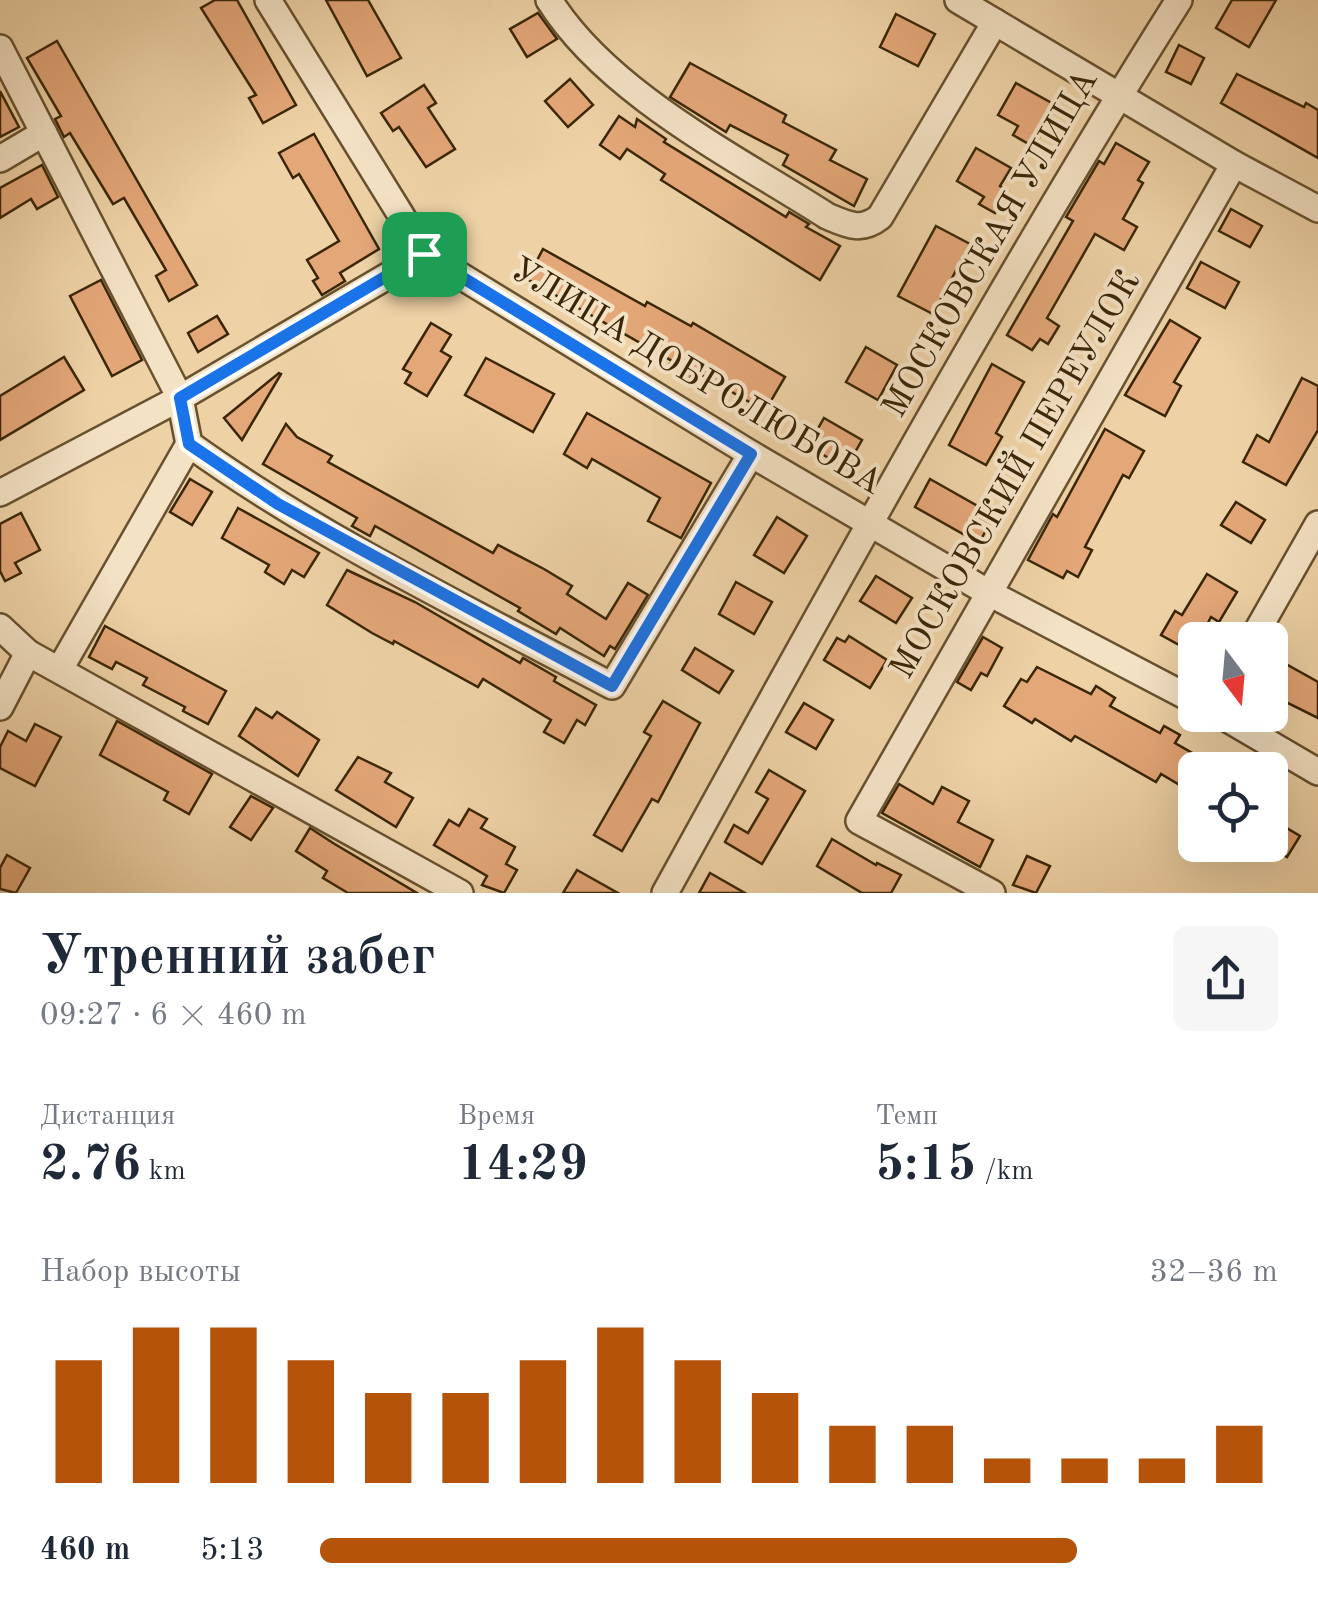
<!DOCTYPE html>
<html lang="ru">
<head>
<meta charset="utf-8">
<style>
  :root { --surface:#fff; --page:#f6f6f7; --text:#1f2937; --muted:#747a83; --accent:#b45309 }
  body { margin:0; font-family:"Old Standard TT",serif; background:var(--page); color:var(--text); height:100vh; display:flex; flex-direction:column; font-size:38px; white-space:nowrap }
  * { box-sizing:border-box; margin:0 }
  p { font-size:32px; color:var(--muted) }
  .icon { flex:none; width:55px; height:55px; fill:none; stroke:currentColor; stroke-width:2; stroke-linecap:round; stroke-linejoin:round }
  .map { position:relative; height:893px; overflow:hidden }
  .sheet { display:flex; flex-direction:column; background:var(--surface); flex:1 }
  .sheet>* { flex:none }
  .needle { width:65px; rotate:164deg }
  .buttons { position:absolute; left:1178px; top:622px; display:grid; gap:20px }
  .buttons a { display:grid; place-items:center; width:110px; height:110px; border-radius:15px; background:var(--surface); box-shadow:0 10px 40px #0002; font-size:50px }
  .pin { position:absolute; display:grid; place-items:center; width:85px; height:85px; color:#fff; margin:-42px; border-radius:20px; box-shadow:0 5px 15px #0006 }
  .round { display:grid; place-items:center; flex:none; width:105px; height:105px; border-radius:15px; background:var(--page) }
  .overview { display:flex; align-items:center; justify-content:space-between; height:170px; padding:0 40px }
  h1 { font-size:55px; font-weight:700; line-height:75px }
  .stats { display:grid; grid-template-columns:repeat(3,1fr); gap:15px; height:170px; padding:10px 40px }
  .stats div { display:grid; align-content:center }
  .stats b { font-size:50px; font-weight:700 }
  .stats small { font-size:28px; font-weight:400 }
  .stats p { font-size:28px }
  .chart { height:280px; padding:20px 40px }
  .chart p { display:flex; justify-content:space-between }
  .chart svg { width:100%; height:180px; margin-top:10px; stroke:var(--accent); stroke-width:6 }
  ul { padding:0 40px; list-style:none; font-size:32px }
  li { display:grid; grid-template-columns:160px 120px 1fr; align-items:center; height:75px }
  li i { height:25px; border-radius:12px; background:var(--accent) }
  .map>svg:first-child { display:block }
  .building { fill:#e4a778; stroke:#3a2607; stroke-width:2.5 }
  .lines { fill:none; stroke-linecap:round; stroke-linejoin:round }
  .minor-casing { stroke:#67512f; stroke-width:30 }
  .minor { stroke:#f4e2c5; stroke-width:25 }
  .route-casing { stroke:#fff; stroke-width:20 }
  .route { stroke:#1a73e8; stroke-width:12 }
  .labels { text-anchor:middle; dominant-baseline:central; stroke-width:8; stroke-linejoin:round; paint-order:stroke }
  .street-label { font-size:35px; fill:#3a2607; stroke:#f4e2c5 }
</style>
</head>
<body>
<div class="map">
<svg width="1318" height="893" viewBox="0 0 1318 893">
  <rect width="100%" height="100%" fill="#eed2a6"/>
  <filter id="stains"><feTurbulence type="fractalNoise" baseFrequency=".002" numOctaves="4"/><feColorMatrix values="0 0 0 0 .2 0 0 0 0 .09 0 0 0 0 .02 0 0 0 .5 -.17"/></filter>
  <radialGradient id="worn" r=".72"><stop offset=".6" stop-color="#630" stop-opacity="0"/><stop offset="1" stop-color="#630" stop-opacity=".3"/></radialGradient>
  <g class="building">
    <path d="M215,0H237L296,105L263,123L249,98L256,95L201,8Z"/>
    <path d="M326,0H368L401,58L367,76Z"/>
    <path d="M1232,0H1276L1249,47L1216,28Z"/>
    <path d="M538,13L557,39L527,57L510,29Z"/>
    <path d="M896,14L935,34L918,66L880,47Z"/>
    <path d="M57,41L197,285L169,301L156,276L166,270L124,198L113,204L70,133L64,137L55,119L61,116L27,58Z"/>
    <path d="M1179,45L1204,58L1191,84L1166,72Z"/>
    <path d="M690,63L786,115L783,122L836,150L830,160L867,179L854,206L783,165L788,155L730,125L726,132L670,97Z"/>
    <path d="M1237,74L1304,107L1306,103L1318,110V158L1221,103Z"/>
    <path d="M570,79L593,105L568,127L545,101Z"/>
    <path d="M1016,83L1057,106L1034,147L1013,135L1018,126L998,115Z"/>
    <path d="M424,85L436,103L428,108L455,149L426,167L399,127L393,131L381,113Z"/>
    <path d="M0,91L19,127L0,137Z"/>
    <path d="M619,116L635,127L637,119L666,139L664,142L786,217L789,212L809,224L806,227L840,246L820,280L661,180L665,174L627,149L620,159L600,145Z"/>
    <path d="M314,134L379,249L340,273L345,281L322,295L313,281L318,278L307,260L339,241L299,174L293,178L279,153Z"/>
    <path d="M1116,143L1149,162L1138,180L1143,183L1123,219L1137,227L1124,250L1095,234L1047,318L1059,326L1048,344L1040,339L1032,350L1007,335L1073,221L1066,217L1099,161L1104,164Z"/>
    <path d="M976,148L1011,168L1000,186L1008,191L995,213L979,204L984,197L957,181Z"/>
    <path d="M42,165L58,197L37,209L31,199L0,218V188Z"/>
    <path d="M1231,209L1262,226L1250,247L1219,231Z"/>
    <path d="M936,226L970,244L933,314L898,296Z"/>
    <path d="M543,249L645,306L647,302L691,326L693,323L785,377L765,411L695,371L689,380L667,368L672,361L527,279Z"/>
    <path d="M1201,262L1239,282L1225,308L1187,288Z"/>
    <path d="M101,280L142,360L112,376L70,296Z"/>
    <path d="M217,316L228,334L198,352L188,333Z"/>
    <path d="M1170,320L1200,338L1174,382L1181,386L1165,416L1125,395Z"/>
    <path d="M431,323L451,335L441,351L451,357L427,396L405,383L411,373L403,369Z"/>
    <path d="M866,347L897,365L878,400L846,382Z"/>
    <path d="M64,357L84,390L0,440V396Z"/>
    <path d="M486,358L554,394L533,432L465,395Z"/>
    <path d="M992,364L1024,382L996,433L1002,437L986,465L949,445Z"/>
    <path d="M279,373L281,374L242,440L224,418Z"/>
    <path d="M1302,378L1318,386V430L1286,485L1243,462L1257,435L1269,442Z"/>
    <path d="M587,413L711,483L681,538L648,521L660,498L592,459L587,468L564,454Z"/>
    <path d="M824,418L862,440L846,468L808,446Z"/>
    <path d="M286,424L297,437L332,456L328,462L493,553L498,545L544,569L572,586L567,594L606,619L628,583L648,595L615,649L610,646L604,656L560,628L556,634L518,611L520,608L375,526L370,536L352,526L357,518L263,464Z"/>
    <path d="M1105,429L1144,451L1129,478L1123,475L1085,547L1092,550L1078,577L1067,571L1063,578L1028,560L1053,514L1057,517Z"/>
    <path d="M190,479L212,492L192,525L170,512Z"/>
    <path d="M930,479L983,509L979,517L990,523L979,543L915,507Z"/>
    <path d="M1236,502L1265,520L1251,543L1221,525Z"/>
    <path d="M238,508L319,553L304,577L292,570L284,584L265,572L269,565L222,538Z"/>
    <path d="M21,513L40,550L15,563L21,573L5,581L0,571V524Z"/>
    <path d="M777,517L807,536L784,573L754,555Z"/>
    <path d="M347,570L415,602L520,663L523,658L556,677L554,681L596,705L585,725L577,720L564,743L544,732L551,720L483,679L478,687L394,641L393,644L372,633L327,605Z"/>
    <path d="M1207,574L1237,592L1219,622L1211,617L1199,640H1195L1192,652L1161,635L1175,611L1182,615Z"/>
    <path d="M876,576L912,598L896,623L860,601Z"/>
    <path d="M736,582L772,602L754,634L719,614Z"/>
    <path d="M105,626L226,691L208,724L183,711L185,707L143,685L147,678L116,662L112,669L89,657Z"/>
    <path d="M849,636L887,660L870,688L824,660L837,638L845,642Z"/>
    <path d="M983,637L1002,648L987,676L981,673L971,690L957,682Z"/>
    <path d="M695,648L733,671L719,693L682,670Z"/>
    <path d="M1277,659L1318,682V718L1270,694V671Z"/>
    <path d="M1037,667L1091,694L1096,686L1115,698L1110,706L1160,733L1164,726L1180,735L1175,743L1222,770H1195V794L1161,774L1156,782L1075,736L1071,741L1035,719L1032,723L1004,706L1021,679L1027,682Z"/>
    <path d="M663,701L700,723L658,802L652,799L622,851L594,835L651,736L644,732Z"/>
    <path d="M804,703L833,720L816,749L786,732Z"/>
    <path d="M256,708L272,718L277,712L319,740L298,776L239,736Z"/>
    <path d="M117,721L212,774L189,814L164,800L168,792L100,755Z"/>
    <path d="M35,724L61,737L35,786L0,768V747L8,731L26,741Z"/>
    <path d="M358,757L391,773L385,782L413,798L396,827L336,790Z"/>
    <path d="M769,770L805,791L762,864L725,842L734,825L748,833L768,799L756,792Z"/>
    <path d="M899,784L933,804L942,787L969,801L958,822L993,840L980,867L882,813Z"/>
    <path d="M251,796L273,808L251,840L230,827Z"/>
    <path d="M469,809L487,819L481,828L515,847L506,864L517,870L504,893L482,885L487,876L434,845L449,820L459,826Z"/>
    <path d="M1270,818L1300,836L1287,857L1270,847Z"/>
    <path d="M310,828L333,843L417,893H348L323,878L327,871L296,851Z"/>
    <path d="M832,839L876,865L877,863L901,875L891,893H862L817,866Z"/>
    <path d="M7,855L30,868L16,893L0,889V868Z"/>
    <path d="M1027,856L1050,866L1036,893L1013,885Z"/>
    <path d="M577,870L618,893H563Z"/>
    <path d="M710,873L745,893H699Z"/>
  </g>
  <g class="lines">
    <g class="minor-casing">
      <g id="minor">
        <path d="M268,0L425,254L751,454L989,593L1195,701"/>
        <path d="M549,0C607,93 735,157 827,216C848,225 861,232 880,217L995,22"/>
        <path d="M958,0L1234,164L1318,209"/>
        <path d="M0,48L180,398L189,444C321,539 470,610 612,686L751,454"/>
        <path d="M0,159L44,133"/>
        <path d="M0,493L180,398L425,254"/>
        <path d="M0,627L28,653L460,893"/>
        <path d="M1252,640L1318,524"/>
        <path d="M60,669L189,444"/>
        <path d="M0,707L28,653"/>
        <path d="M1221,715L1318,772"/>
        <path d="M665,893C831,592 996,290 1179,0"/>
        <path d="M992,893L859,821L1234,164"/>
      </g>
    </g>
    <use href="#minor" class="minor"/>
  </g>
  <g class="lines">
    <g class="route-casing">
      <path id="route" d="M424,254L751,454L612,686L278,504L189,444L180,398Z"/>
    </g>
    <use href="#route" class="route"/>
  </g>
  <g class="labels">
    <g class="street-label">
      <text transform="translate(991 244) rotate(-60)">МОСКОВСКАЯ УЛИЦА</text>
      <text transform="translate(696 377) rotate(31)">УЛИЦА ДОБРОЛЮБОВА</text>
      <text transform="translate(1016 475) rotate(-60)">МОСКОВСКИЙ ПЕРЕУЛОК</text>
    </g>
  </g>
  <rect width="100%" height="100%" filter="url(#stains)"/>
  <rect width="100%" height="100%" fill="url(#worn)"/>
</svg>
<div class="buttons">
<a><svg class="needle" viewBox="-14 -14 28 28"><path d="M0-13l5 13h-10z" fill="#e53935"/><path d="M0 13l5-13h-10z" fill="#747a83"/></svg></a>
<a><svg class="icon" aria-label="locate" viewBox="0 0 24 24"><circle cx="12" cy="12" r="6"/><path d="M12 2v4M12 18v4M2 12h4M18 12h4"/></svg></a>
</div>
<div class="pin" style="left:424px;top:254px;background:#1e9e55"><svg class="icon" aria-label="arrive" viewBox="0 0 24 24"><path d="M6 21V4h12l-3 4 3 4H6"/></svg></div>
</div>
<section class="sheet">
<div class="overview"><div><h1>Утренний забег</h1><p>09:27 · 6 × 460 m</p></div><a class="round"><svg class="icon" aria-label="share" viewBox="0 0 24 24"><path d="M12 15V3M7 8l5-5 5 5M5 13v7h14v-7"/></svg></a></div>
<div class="stats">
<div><p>Дистанция</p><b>2.76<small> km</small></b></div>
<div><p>Время</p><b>14:29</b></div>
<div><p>Темп</p><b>5:15<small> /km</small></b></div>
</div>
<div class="chart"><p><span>Набор высоты</span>32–36 m</p>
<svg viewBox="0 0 160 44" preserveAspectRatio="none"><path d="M5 44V14M15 44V6M25 44V6M35 44V14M45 44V22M55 44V22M65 44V14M75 44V6M85 44V14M95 44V22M105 44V30M115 44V30M125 44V38M135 44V38M145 44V38M155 44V30"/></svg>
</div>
<ul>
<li><b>460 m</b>5:13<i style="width:79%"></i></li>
</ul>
</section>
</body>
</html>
